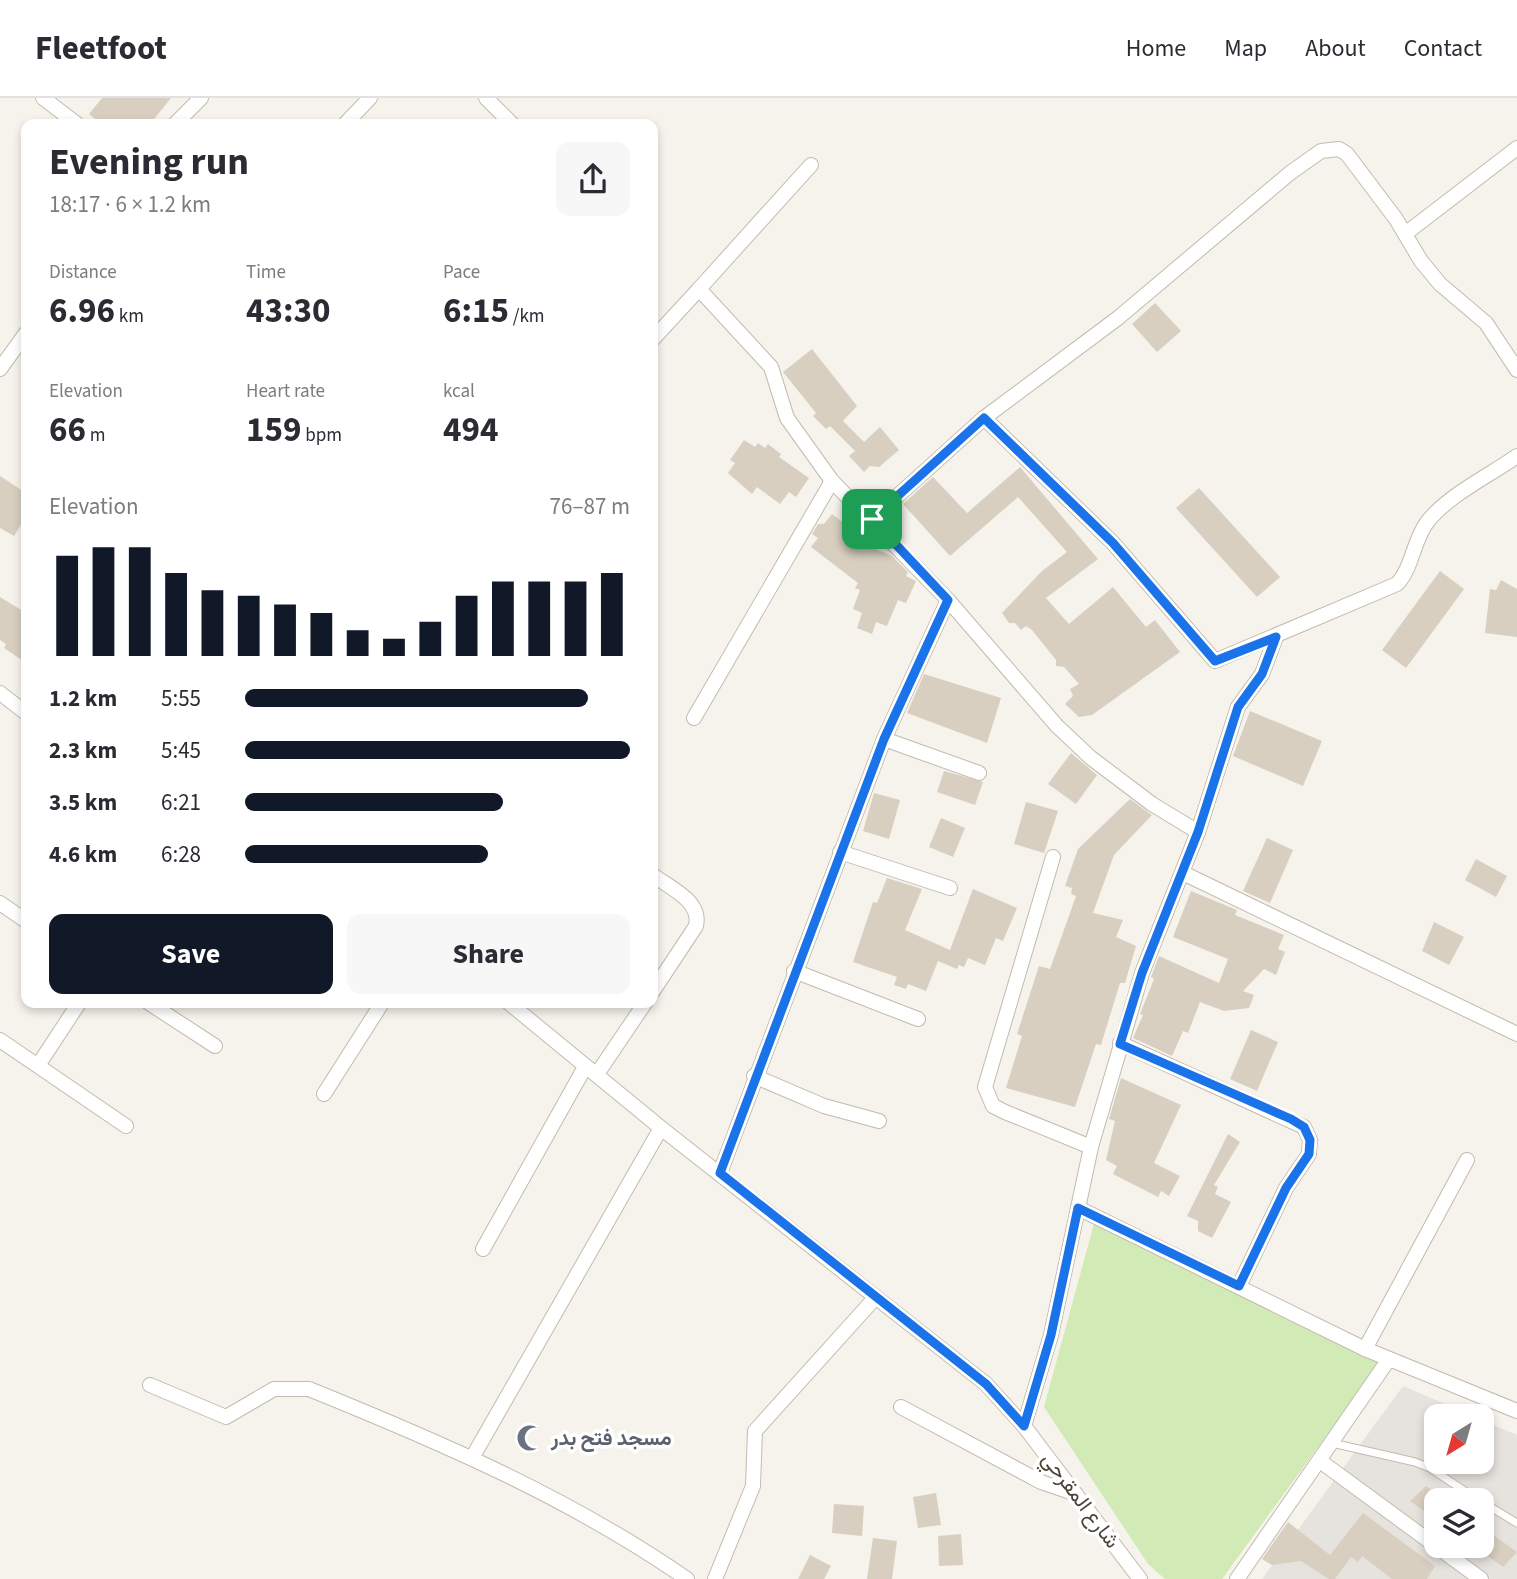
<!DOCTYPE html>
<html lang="en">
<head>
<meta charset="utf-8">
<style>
  :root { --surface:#fff; --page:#f7f7f7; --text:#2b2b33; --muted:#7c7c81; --line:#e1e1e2; --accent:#111827 }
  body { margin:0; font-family:"Source Sans 3",Vazirmatn,sans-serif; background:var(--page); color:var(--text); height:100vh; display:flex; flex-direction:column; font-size:26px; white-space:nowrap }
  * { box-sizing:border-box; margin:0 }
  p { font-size:23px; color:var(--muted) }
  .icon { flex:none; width:38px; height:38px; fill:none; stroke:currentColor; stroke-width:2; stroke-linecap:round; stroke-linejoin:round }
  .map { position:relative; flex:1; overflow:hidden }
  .panel { position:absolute; left:21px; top:21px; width:637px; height:889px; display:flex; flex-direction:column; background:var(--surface); border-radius:14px; box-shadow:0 4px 10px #0003 }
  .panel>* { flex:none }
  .needle { width:46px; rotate:217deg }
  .tools { position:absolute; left:1424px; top:1306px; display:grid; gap:14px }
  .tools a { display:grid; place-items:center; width:70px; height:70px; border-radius:14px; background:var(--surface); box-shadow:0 4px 10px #0003; font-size:35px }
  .pin { position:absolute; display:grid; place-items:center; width:60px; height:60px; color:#fff; margin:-30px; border-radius:14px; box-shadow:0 4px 10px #0006 }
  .round { display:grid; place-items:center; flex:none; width:74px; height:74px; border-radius:14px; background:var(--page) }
  .summary { display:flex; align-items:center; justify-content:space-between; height:119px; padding:0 28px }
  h1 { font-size:38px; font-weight:700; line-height:52px }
  .stats { display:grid; grid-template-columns:repeat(3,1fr); gap:10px; height:119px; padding:7px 28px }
  .stats div { display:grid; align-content:center }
  .stats b { font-size:35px; font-weight:700 }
  .stats small { font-size:19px; font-weight:400 }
  .stats p { font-size:19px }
  .chart { height:196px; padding:14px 28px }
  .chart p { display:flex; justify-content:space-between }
  .chart svg { width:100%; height:126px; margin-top:7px; stroke:var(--accent); stroke-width:6 }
  .button { display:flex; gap:14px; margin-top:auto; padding:14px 28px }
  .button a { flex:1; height:80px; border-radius:14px; background:var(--accent); color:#fff; font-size:28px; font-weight:700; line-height:80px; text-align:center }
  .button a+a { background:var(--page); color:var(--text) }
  ul { padding:0 28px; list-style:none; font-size:23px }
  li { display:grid; grid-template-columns:112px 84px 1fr; align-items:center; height:52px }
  li i { height:18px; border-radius:9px; background:var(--accent) }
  header { display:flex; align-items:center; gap:42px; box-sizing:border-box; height:98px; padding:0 35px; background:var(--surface); border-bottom:2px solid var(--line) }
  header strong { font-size:33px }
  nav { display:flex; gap:38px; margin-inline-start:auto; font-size:24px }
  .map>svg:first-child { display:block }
  .industrial { fill:#e6e2dd; fill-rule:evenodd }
  .green { fill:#d2eab5 }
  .building { fill:#d8cfc1 }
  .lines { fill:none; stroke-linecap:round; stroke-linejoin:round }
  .lane-casing { stroke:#c2bbae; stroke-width:9 }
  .street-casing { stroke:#c2bbae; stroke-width:16 }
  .lane { stroke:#fff; stroke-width:7 }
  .street { stroke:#fff; stroke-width:14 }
  .route-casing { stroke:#fff; stroke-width:14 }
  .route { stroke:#1a73e8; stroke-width:9 }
  .labels { text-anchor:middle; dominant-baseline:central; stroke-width:7; stroke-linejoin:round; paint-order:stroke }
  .worship-label { font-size:21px; font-weight:bold; fill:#5b616d; stroke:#fff; text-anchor:start }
  .street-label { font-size:21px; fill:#4b4439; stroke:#fff }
</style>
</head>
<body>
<header>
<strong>Fleetfoot</strong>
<nav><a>Home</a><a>Map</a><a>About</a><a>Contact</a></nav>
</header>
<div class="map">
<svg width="1517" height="1481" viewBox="0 0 1517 1481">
  <rect width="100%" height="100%" fill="#f6f3ec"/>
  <path class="industrial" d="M1403,1288L1473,1318H1437V1363H1482V1322L1517,1337V1481H1262ZM1437,1402H1482V1447H1437Z"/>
  <path class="green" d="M1095,1122L1380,1264L1222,1481H1165L1148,1466L1044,1309Z"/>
  <g class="building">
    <path d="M102,0H171L150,26H102L89,16Z"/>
    <path d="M1155,205L1181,233L1157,254L1132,226Z"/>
    <path d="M812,251L857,308L843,323L864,344L880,329L899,352L879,369L870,368L864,374L849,358L855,353L830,328L826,331L813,318L816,315L783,274Z"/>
    <path d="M744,342L755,349L758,345L765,350L768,346L781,356L779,359L809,380L796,399L789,394L780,406L757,389L752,396L728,375L735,365L730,362Z"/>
    <path d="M1020,369L1098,461L1046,500L1069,526L1113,489L1146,529L1155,522L1180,554L1092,617L1079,619L1065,606L1073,598L1070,591L1079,586L1064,569L1056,568V562L1032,532L1026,528L1021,532L1015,525H1009L1002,515L1042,473L1067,454L1018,399L950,458L903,406L933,379L967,415Z"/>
    <path d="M0,378L26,395V419L14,438L0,430Z"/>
    <path d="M1199,390L1280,479L1257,499L1176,410Z"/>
    <path d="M832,416L869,444L866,447L892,458L908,474L906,478L916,483L906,505L898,502L887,528L876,524L872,536L857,530L862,515L853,511L860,492L855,490L858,485L811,449L818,440L812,436L818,426H824Z"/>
    <path d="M1440,473L1464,491L1406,570L1382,552Z"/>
    <path d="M1501,482L1517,491V539L1485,535L1490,491L1496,492Z"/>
    <path d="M0,499L26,515V565L4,550L6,546L0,542Z"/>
    <path d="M924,576L1001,600L987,645L907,615Z"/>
    <path d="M1250,613L1322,643L1303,688L1233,658Z"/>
    <path d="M1071,655L1097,677L1076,706L1048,686Z"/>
    <path d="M944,673L983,684L975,707L937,694Z"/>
    <path d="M874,695L900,702L889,741L863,733Z"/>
    <path d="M1130,701L1152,717L1114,757L1093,815L1123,822L1116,839L1136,848L1125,885H1120L1101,947L1096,946L1075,1009L1006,990L1022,938L1017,936L1039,868L1050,871L1076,798L1071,796L1072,790L1065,788L1078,751Z"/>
    <path d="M1026,704L1058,713L1044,755L1014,746Z"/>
    <path d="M941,720L965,730L953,759L929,749Z"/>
    <path d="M1267,740L1293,752L1270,805L1243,793Z"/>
    <path d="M1476,761L1507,778L1496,799L1465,782Z"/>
    <path d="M887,780L922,791L905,832L950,852L973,791L1017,810L1003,843L996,840L985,867L968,860L964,869L959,867L957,871L938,863L926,893L908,886L906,891L894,887L897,879L853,864L873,804L877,805Z"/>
    <path d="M1191,793L1237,812L1235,817L1284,837L1278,851L1285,854L1276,877L1264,871L1243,893L1254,897L1249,910L1224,913L1200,904L1188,935L1183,933L1172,958L1133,940L1143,917L1140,916L1154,881L1151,879L1159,858L1219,885L1228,861L1173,839Z"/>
    <path d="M1434,824L1464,839L1449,867L1422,853Z"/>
    <path d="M1251,932L1278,944L1257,993L1230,981Z"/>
    <path d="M1121,980L1181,1007L1154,1065L1180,1078L1169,1098L1161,1093L1158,1099L1113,1076L1117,1068L1106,1062L1115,1023L1109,1021Z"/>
    <path d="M1228,1036L1240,1044L1214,1087L1218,1089L1215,1096L1231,1104L1212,1140L1198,1133V1123L1187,1118Z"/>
    <path d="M1426,1388L1437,1396V1422L1410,1403Z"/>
    <path d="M936,1395L941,1427L918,1430L913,1399Z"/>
    <path d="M834,1406L864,1408L862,1438L832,1435Z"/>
    <path d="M1363,1415L1435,1468L1427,1481H1392L1362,1458L1358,1464L1351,1459L1335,1481H1329L1301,1463L1272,1467L1262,1461L1288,1424L1330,1457Z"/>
    <path d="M1482,1429L1517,1454L1503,1469L1482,1454Z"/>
    <path d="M961,1436L963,1467L939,1468L938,1438Z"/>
    <path d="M873,1440L897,1443L892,1481H867Z"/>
    <path d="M810,1457L831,1468L824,1481H798Z"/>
  </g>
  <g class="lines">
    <g class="lane-casing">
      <g id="lane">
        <path d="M1332,1345L1415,1364L1430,1370L1478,1402"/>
        <path d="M1482,1404L1517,1425"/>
      </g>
    </g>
    <g class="street-casing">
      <g id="street">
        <path d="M43,0L77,26"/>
        <path d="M486,0L512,26"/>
        <path d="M175,26L201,0"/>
        <path d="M345,26L370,0"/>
        <path d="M811,67L699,191L771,269L787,320L832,383L948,502L1057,628L1091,660L1152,706L1198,734"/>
        <path d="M1405,136L1517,50"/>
        <path d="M653,241L699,191"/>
        <path d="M0,271L26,235"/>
        <path d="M984,320L1113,445L1215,563L1397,486C1413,469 1413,442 1428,423C1450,396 1489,378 1517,358"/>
        <path d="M872,421L984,320L1118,220L1290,75L1321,53L1339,51L1347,56L1396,121L1421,163L1440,186L1486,225L1517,272"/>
        <path d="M0,595L26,615"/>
        <path d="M694,620L832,383"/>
        <path d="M884,641L979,675"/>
        <path d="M840,754L950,790"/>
        <path d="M1053,759L985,989L993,1008L1005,1014L1091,1049"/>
        <path d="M1183,775L1517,936"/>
        <path d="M653,777C670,790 702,803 696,828L653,893"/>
        <path d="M0,805L26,823"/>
        <path d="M794,873L918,921"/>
        <path d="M149,905L215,948"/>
        <path d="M509,905L661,1030L986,1286L1024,1328L1140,1481"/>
        <path d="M0,942L126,1028"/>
        <path d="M1120,945L1304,1029L1310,1042L1309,1056L1286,1090L1239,1188"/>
        <path d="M39,966L79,905"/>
        <path d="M597,976L645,905"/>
        <path d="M754,978L824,1008L879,1023"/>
        <path d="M324,996L382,905"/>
        <path d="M720,1075L884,641L948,502"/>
        <path d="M1078,1110L1365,1251L1517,1313"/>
        <path d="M483,1151L585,969"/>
        <path d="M1365,1251L1467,1062"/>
        <path d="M150,1287L226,1319L274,1291H309C440,1344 570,1400 687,1481"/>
        <path d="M901,1309L1041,1384L1076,1396"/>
        <path d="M1024,1328L1051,1237L1091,1049L1142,875L1198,734L1238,609L1262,576L1276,539"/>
        <path d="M472,1360L661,1030"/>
        <path d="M1320,1363L1481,1481"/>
        <path d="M715,1481L753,1388L755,1333L875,1200"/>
        <path d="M1237,1481L1389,1261"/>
      </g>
    </g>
    <use href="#lane" class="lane"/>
    <use href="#street" class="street"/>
  </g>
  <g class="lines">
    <g class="route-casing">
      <path id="route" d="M984,320L1113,445L1215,563L1276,539L1262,576L1238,609L1198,734L1142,875L1120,946L1291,1021L1304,1029L1310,1042L1309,1056L1286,1090L1239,1188L1078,1110L1051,1237L1024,1328L986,1286L720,1075L884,641L948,502L872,421Z"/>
    </g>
    <use href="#route" class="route"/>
  </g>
  <defs>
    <g id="mosque-bare" transform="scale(2.1)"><path d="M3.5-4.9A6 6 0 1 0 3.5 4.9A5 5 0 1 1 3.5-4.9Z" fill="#6b7280" stroke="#fff" stroke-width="2.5" paint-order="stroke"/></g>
  </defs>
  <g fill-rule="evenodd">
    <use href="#mosque-bare" x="530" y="1340"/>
  </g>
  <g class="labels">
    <g class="worship-label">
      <text x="551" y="1340">مسجد فتح بدر</text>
    </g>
    <g class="street-label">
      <text transform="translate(1081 1402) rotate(53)">شارع المقرحي</text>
    </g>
  </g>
</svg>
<div class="tools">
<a><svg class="needle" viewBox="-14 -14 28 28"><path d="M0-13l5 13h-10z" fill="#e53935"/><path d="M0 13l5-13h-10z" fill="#7c7c81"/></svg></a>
<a><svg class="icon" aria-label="layers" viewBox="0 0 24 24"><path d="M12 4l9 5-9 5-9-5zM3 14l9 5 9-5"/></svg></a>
</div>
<div class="pin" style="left:872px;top:421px;background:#1e9e55"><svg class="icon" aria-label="arrive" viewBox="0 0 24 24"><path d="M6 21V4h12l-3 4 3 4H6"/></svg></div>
<section class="panel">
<div class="summary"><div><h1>Evening run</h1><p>18:17 · 6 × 1.2 km</p></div><a class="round"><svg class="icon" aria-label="share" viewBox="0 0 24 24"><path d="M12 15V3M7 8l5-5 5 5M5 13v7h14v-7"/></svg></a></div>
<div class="stats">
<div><p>Distance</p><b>6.96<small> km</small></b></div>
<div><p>Time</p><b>43:30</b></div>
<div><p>Pace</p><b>6:15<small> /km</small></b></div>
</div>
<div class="stats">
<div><p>Elevation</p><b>66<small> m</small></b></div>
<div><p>Heart rate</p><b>159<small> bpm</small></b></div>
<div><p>kcal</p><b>494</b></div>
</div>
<div class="chart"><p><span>Elevation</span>76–87 m</p>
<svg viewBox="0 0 160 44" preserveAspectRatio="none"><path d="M5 44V9M15 44V6M25 44V6M35 44V15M45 44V21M55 44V23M65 44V26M75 44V29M85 44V35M95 44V38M105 44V32M115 44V23M125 44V18M135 44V18M145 44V18M155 44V15"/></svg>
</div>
<ul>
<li><b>1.2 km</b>5:55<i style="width:89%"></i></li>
<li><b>2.3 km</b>5:45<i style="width:100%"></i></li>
<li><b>3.5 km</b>6:21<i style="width:67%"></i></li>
<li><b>4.6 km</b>6:28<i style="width:63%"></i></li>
</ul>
<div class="button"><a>Save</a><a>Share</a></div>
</section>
</div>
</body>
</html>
